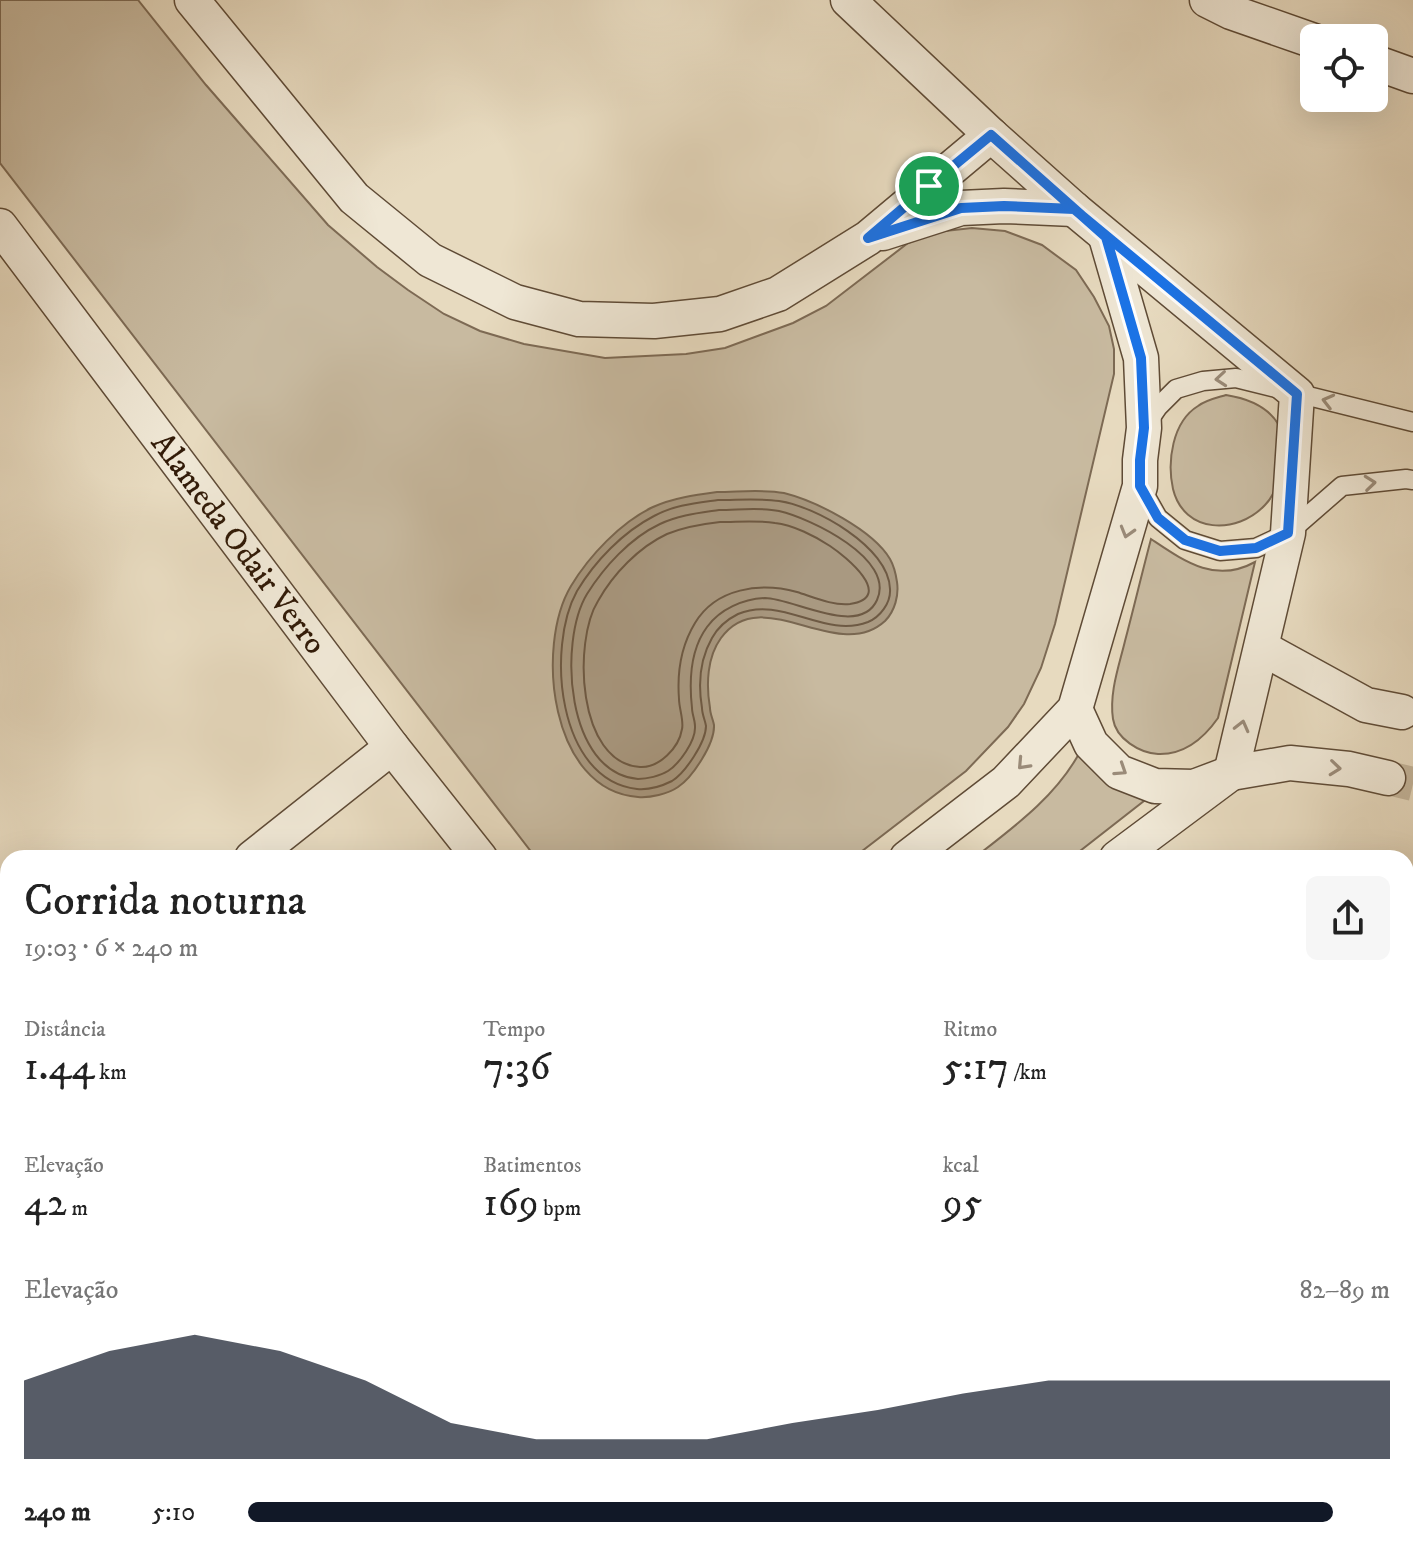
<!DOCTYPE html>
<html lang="pt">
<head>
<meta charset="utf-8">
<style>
  :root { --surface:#fff; --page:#f6f6f6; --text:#222; --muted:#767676; --accent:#111827 }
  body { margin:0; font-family:"IM FELL DW Pica",serif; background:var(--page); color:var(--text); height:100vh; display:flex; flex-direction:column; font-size:30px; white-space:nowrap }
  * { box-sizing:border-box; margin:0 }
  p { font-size:26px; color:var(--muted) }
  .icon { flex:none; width:44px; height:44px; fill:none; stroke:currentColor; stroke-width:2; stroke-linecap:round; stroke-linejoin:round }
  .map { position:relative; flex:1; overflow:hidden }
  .panel { position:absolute; left:0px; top:850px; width:1414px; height:708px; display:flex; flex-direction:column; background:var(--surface); border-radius:24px 24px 0 0; box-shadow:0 8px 32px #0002 }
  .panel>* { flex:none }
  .buttons { position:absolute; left:1300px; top:24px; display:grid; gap:16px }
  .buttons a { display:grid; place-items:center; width:88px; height:88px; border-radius:12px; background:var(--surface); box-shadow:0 8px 32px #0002; font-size:40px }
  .pin { position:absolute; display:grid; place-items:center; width:68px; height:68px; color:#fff; margin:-34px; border:4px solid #fff; border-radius:50%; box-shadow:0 2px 8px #0007 }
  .round { display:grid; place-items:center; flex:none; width:84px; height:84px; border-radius:12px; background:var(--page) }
  .head { display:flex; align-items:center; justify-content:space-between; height:136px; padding:0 24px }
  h1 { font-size:44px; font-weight:600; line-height:60px }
  .stats { display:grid; grid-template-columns:repeat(3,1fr); gap:12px; height:136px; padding:8px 24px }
  .stats div { display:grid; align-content:center }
  .stats b { font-size:40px; font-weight:600 }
  .stats small { font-size:22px; font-weight:400 }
  .stats p { font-size:22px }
  .chart { height:224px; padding:16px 24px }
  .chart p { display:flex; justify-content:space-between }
  .chart svg { width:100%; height:144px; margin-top:8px; fill:var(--accent); opacity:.7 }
  ul { padding:0 24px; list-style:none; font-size:26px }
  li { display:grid; grid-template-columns:128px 96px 1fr; align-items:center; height:60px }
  li i { height:20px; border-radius:10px; background:var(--accent) }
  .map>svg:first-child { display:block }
  .green { fill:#c8baa0; stroke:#7d6a54; stroke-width:2 }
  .water { fill:#a99981; stroke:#796751; stroke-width:2 }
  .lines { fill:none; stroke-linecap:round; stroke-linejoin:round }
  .shore { stroke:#6e5a44; stroke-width:2 }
  .minor-tunnel { stroke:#c3b49a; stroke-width:34; stroke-dasharray:34 17; stroke-linecap:butt }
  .service-casing { stroke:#5f4b36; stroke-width:21 }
  .minor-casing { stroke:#5f4b36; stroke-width:37 }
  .secondary-casing { stroke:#321b08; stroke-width:47 }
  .service { stroke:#efe7d5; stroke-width:18 }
  .minor { stroke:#efe7d5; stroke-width:34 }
  .secondary { stroke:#efe7d5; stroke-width:44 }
  .oneway { stroke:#9a8b79 }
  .route-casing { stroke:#fff; stroke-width:16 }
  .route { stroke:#1a73e8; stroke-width:10 }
  .labels { text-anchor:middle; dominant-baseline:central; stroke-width:6; stroke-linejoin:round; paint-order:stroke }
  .street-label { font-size:32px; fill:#321b08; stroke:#efe7d5 }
</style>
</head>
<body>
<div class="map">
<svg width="1413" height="1558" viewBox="0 0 1413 1558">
  <rect width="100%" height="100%" fill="#e7dabf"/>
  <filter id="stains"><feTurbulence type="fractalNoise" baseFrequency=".0025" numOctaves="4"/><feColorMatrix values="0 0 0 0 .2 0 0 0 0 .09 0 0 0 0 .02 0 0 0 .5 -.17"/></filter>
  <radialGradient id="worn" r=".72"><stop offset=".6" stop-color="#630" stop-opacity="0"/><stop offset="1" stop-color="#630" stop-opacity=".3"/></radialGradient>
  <g class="green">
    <path d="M0,0H138L206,85L328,225L377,267L408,290L444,314L480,331L524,344L605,358L686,354L725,348L793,323L826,306L908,243L936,232L972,228L1005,231L1042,245L1076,270L1094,297L1109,326L1114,349V374L1055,624L1041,668L1024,704L1008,727L966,771L853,858H536L0,163Z"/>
    <path d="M1226,395C1251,399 1275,409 1283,435C1285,444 1281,456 1280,465C1279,480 1276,494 1265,505C1237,535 1184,534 1173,489C1167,462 1172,422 1198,406C1206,400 1216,398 1226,395Z"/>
    <path d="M1151,539C1184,561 1215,584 1255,562L1218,718C1204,738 1185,755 1158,754C1140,753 1116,739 1113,719C1109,693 1119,666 1125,641C1134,607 1142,573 1151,539Z"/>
    <path d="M1081,750L1149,797L1071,858H974C1014,827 1057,796 1081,750Z"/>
  </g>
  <g class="water">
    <path d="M717,492C738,492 763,489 784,493C816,501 873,530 890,559C894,566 896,575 897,582C899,595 895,611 885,621C837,665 762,581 721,638C707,657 706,685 710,708C710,714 713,719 714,725C715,743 693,777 678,787C668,794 650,798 638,797C550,791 535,646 571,586C589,556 621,522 653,507C673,498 695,495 717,492Z"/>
    <path d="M1406,979L1413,980V1558H1087L1085,1550H1406Z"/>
  </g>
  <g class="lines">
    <g class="shore">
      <path d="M718,500C738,500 759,498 779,501C815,506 889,547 890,589C891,603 880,617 868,622C824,639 782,595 738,614C728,619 718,627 712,638C700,659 698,684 702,708C702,714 705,720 706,726C706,742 685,773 672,781C662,786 648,790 637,789C557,780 546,647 577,591C595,561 623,532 654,516C674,505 697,503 718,500Z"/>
      <path d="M719,510C738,510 761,507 779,511C810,518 896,559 877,600C860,638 793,598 765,598C743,599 720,609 707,627C690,650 689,681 692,708C692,714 695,720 695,726C696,741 679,764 668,771C660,776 647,779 638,779C566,773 558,642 587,594C604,567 630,538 660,524C679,515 699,513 719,510Z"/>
      <path d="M720,522C738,522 757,520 775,523C793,525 815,536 830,546C845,556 896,597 850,604C833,606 813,597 797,592C760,582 716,588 695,623C681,646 677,673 679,699C679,708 684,721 682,729C679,748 659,768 640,767C577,763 573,641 598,601C613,574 639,547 667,534C684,527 702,524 720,522Z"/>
    </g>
    <path class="minor-tunnel" d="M1388,778L1413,784"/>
    <g class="service-casing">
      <g id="service">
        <path d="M1147,423L1158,407L1176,389L1203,381L1236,378L1413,422"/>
        <path d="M1141,488L1158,518L1185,540L1220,551L1256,548L1288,533L1342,486L1406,479L1413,480"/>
      </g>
    </g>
    <g class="minor-casing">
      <g id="minor">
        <path d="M192,0L354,198L430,260L515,302L579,319L654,321L720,314L778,294L868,238L991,135"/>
        <path d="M848,0L991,135L1074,209L1297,394L1288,533L1231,773L1117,858"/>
        <path d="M1207,0L1231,12L1314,41"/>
        <path d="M1374,62L1413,76"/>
        <path d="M0,226L392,747L480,858"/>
        <path d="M883,233L961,208L1004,206L1074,209"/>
        <path d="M1262,648L1366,705L1402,712"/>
        <path d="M1075,709L1091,744L1119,772L1155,786L1194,787L1231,773L1290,763L1349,769L1388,778"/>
        <path d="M252,858L392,747"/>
        <path d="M907,858L1006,782L1075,709L1140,486V460L1144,428L1141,358L1106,237"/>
        <path d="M0,986L8,996"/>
        <path d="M432,1550L438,1558"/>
        <path d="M864,1558L873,1550"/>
      </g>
    </g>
    <g class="secondary-casing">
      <g id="secondary">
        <path d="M0,1211L8,1222"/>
        <path d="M0,1356L8,1366"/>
        <path d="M149,1550L155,1558"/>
        <path d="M260,1550L266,1558"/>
      </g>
    </g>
    <use href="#service" class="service"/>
    <use href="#minor" class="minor"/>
    <use href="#secondary" class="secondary"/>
  </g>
  <defs><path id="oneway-chevron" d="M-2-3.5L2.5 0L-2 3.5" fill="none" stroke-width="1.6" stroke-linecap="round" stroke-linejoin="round" transform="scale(2)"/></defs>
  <g class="oneway">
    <use href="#oneway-chevron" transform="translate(1221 379) rotate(175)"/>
    <use href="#oneway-chevron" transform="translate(1328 401) rotate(-166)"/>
    <use href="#oneway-chevron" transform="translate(1370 483) rotate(-6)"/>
    <use href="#oneway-chevron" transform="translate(1127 532) rotate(106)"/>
    <use href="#oneway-chevron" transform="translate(1242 726) rotate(-76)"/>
    <use href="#oneway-chevron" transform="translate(1023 764) rotate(133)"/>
    <use href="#oneway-chevron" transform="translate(1335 768) rotate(6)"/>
    <use href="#oneway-chevron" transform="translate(1121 770) rotate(33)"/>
  </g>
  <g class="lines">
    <g class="route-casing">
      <path id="route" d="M929,186L991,135L1106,237L1141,358L1144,428L1140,460V486L1158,518L1185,540L1220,551L1256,548L1288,533L1297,394L1074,209L1004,206L961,208L868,238L929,186"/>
    </g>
    <use href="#route" class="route"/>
  </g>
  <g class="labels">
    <g class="street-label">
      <text transform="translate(238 544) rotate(53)">Alameda Odair Verro</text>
    </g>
  </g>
  <rect width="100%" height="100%" filter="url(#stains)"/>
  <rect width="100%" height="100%" fill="url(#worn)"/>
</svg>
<div class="buttons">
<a><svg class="icon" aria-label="locate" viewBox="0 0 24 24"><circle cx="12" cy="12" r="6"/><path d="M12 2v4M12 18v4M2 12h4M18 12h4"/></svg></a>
</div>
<div class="pin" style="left:929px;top:186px;background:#1e9e55"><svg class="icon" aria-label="arrive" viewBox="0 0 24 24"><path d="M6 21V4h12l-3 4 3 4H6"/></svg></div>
<section class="panel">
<div class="head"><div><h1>Corrida noturna</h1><p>19:03 · 6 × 240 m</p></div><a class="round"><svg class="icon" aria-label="share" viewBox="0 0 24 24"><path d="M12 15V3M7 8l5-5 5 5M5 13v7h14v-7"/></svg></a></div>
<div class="stats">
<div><p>Distância</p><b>1.44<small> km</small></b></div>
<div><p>Tempo</p><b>7:36</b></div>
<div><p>Ritmo</p><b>5:17<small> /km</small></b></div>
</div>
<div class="stats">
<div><p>Elevação</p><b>42<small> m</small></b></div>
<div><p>Batimentos</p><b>169<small> bpm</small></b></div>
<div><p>kcal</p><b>95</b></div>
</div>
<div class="chart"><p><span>Elevação</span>82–89 m</p>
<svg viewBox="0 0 160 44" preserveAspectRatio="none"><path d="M0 44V20L10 11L20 6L30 11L40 20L50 33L60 38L70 38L80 38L90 33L100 29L110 24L120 20L130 20L140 20L150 20L160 20V44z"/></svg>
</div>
<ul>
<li><b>240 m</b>5:10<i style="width:95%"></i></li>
</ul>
</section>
</div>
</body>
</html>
